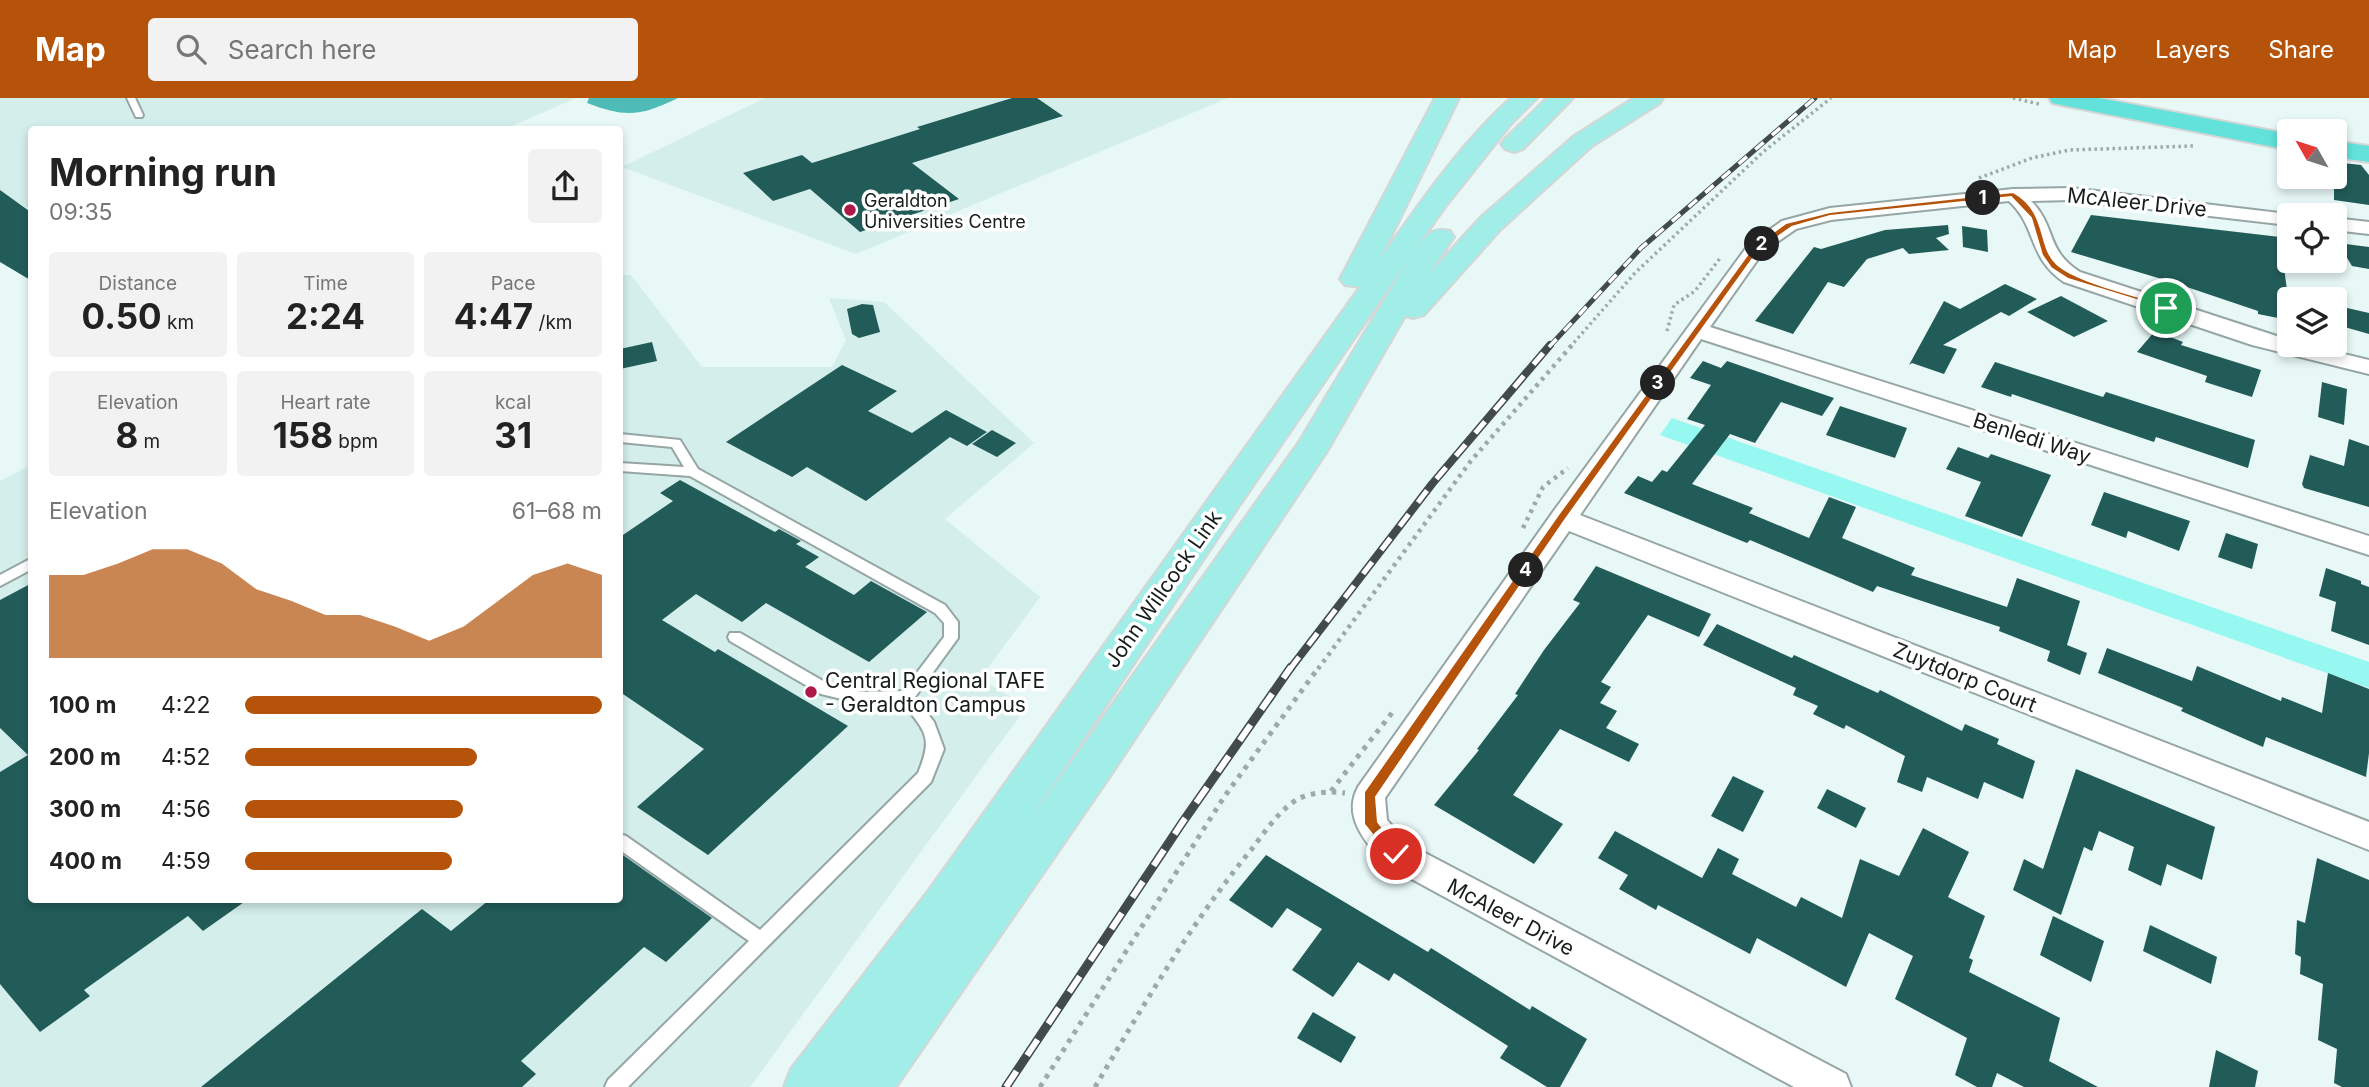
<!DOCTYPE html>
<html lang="en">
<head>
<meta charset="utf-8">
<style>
  :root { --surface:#fff; --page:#f2f2f2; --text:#222; --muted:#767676; --accent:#b45309 }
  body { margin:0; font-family:Inter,sans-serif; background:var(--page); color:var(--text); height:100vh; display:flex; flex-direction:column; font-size:26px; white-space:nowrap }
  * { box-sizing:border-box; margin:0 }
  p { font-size:23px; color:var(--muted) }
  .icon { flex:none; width:38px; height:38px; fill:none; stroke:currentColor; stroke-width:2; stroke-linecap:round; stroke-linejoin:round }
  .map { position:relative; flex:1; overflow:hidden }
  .drawer { position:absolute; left:28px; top:28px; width:595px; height:777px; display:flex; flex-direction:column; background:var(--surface); border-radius:7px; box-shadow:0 4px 10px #0003 }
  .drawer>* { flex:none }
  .needle { width:46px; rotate:309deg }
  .controls { position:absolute; left:2277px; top:21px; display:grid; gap:14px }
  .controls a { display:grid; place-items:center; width:70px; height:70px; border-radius:7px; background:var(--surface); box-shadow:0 4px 10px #0003; font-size:35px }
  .pin { position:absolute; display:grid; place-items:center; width:60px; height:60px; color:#fff; margin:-30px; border:4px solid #fff; border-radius:50%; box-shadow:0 2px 7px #0007 }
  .km { position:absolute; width:35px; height:35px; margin:-18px; border-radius:50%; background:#222; color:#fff; font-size:19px; line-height:35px; text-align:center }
  .round { display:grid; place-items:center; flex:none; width:74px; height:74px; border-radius:7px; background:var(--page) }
  .headline { display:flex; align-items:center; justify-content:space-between; height:119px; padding:0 21px }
  h1 { font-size:38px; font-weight:700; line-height:52px }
  .figures { display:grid; grid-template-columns:repeat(3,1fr); gap:10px; height:119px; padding:7px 21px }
  .figures div { display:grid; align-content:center; border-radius:7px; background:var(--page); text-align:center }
  .figures b { font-size:35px; font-weight:700 }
  .figures small { font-size:19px; font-weight:400 }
  .figures p { font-size:19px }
  .chart { height:196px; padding:14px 21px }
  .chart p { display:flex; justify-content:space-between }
  .chart svg { width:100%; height:126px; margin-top:7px; fill:var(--accent); opacity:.7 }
  ul { padding:0 21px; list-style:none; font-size:23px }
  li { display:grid; grid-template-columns:112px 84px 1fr; align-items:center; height:52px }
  li i { height:18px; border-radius:9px; background:var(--accent) }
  header { display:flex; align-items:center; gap:42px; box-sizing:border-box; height:98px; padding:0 35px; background:var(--accent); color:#fff }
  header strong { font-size:33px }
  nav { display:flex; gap:38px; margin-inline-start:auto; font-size:24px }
  .search { width:490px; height:63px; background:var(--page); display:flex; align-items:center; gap:18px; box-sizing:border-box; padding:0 24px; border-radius:7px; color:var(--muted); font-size:26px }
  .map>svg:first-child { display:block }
  .built { fill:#d3eeeb }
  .green { fill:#97f8f2 }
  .water { fill:#4ebbb6 }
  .building { fill:#225c59 }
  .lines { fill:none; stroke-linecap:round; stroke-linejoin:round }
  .lane-casing { stroke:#96a6a5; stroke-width:4 }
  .street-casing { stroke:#96a6a5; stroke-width:4 }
  .primary-casing { stroke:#d5d6d6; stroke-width:4 }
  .highway-casing { stroke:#d5d6d6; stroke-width:4 }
  .path-far2 { stroke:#9daaa9; stroke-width:3.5; stroke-dasharray:2.5 3.5; stroke-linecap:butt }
  .path-far1 { stroke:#9daaa9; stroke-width:4.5; stroke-dasharray:3.5 5; stroke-linecap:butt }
  .path { stroke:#9daaa9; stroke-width:5; stroke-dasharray:4.5 6; stroke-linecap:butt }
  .lane { fill:#fff; fill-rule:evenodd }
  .street { fill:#fff; fill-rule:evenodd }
  .primary { fill:#a1eee9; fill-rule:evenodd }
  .highway { fill:#62e2db; fill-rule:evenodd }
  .rail-far2-casing { stroke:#424a4a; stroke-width:5 }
  .rail-far1-casing { stroke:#424a4a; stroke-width:8 }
  .rail-casing { stroke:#424a4a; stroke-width:9 }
  .rail-far2 { stroke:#fff; stroke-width:3.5; stroke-dasharray:11; stroke-linecap:butt }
  .rail-far1 { stroke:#fff; stroke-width:5; stroke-dasharray:15; stroke-linecap:butt }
  .rail { stroke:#fff; stroke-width:6; stroke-dasharray:19; stroke-linecap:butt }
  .route { fill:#b45309; stroke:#fff; stroke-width:2 }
  .poi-dot { fill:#ad1a47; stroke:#fff; stroke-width:2.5 }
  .labels { text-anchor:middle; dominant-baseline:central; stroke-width:7; stroke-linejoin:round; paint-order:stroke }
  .far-poi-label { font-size:18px; fill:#171d1d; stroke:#fff; text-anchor:start }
  .street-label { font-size:21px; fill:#171d1d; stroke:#fff }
  .poi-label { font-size:21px; fill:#171d1d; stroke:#fff; text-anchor:start }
</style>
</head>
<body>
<header>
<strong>Map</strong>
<div class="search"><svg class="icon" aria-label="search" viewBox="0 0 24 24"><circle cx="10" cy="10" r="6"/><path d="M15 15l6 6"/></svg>Search here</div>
<nav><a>Map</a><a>Layers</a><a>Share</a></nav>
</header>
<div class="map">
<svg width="2369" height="989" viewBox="0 0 2369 989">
  <rect width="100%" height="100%" fill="#e7f8f6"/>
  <g class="built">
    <path d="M0,0H576L505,31L32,32L31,112L0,94Z"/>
    <path d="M765,0H1228L856,156L622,69Z"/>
    <path d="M620,177H631L702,269H832L846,242L829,200L884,204L1034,345L945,421L1040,499L980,581L1027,608L750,989H0V383L31,367L32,802H620Z"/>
  </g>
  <path class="green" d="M1672,320L2369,564V590L1660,337Z"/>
  <path class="water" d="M589,0H678C641,18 626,20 587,5Z"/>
  <g class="building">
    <path d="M1012,0H1037L1063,18L912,65L959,101L860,134L810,91L773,103L743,75L802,57L812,65L920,31L917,29Z"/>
    <path d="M2334,64L2361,67L2369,77V107L2334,102Z"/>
    <path d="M0,92L32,115V183L0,164Z"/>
    <path d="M2091,117L2280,139L2287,192L2278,220L2258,216V213L2175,185L2071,154Z"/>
    <path d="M1948,127L1949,136L1936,140L1949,152L1909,156L1903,150L1867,161L1844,189L1828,184L1793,236L1755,223L1814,149L1821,151L1885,132Z"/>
    <path d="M1962,128L1987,132L1988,154L1963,149Z"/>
    <path d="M2338,145L2369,149V171L2352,168Z"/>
    <path d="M2005,186L2037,201L2009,218L2001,214L1943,247L1957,251L1944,276L1912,265L1909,267L1944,203L1960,211Z"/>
    <path d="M2061,198L2108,223L2074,239L2027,214Z"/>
    <path d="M862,206L873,207L880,234L859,240L852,236L847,211Z"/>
    <path d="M2334,207L2369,215V236L2334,226Z"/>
    <path d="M2155,233L2183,244L2181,247L2261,272L2252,299L2205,284L2207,278L2137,254Z"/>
    <path d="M652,244L657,263L620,271V251Z"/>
    <path d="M1703,263L1721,270L1727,263L1834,300L1822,318L1781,304L1755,345L1730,336L1692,386L1753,410L1749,415L1809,440L1829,399L1856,409L1842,440L1915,470L1911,477L2007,509L2017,480L2080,503L2067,547L2087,555L2080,577L2047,563L2050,553L1999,533L2000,529L1877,488L1873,494L1750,442L1747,445L1624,395L1638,378L1652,384L1662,372L1667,374L1705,327L1687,321L1711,287L1690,280Z"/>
    <path d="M1995,264L2103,299L2106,294L2255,342L2248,370L2156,339L2154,344L2012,296L2011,299L1981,289Z"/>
    <path d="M842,267L897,293L868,313L912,335L946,312L987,334L967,348L950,339L866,403L807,369L792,379L726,344Z"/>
    <path d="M2322,284L2347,291L2344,327L2318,319Z"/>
    <path d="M1840,308L1907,330L1895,360L1826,337Z"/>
    <path d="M992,332L1016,345L997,359L972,346Z"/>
    <path d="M2349,341L2369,348V409L2304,390L2302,386L2310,357L2344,368Z"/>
    <path d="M1958,349L1988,360L1991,356L2051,377L2022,439L1965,418L1981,384L1946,371Z"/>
    <path d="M680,382L775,434L779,431L801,443L796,446L819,459L805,469L854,497L871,483L927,514L869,564L766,505L742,524L696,496L662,522L715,554L718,551L848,628L708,757L637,709L704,651L620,594V439L673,403L660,395Z"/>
    <path d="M2104,394L2190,423L2179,453L2128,433L2126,440L2091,427Z"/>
    <path d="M2226,435L2258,446L2252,471L2218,459Z"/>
    <path d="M1596,468L1711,516L1699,539L1648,517L1601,584L1611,589L1600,605L1617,613L1606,630L1639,646L1629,664L1560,631L1513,697L1563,726L1534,766L1434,707L1479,652L1477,651L1518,597L1515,596L1544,552L1580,505L1573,502Z"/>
    <path d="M2326,470L2361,483V486L2369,489V547L2331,533L2336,504L2319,498Z"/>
    <path d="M32,485V802H247L203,833L188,818L84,892L90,898L40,934L0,886V674L28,657L0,630V502Z"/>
    <path d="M1717,526L1792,560L1794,557L1878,595L1880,592L1962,633L1965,626L1999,641L1997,646L2035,663L2023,701L1984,684L1978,701L1927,679L1922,694L1897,684L1905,658L1846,627L1844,631L1813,616L1818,608L1793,597L1796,590L1703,547Z"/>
    <path d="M2107,550L2192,583L2197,568L2281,603L2282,599L2322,615L2328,575L2369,591V655L2366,679L2266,639L2263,649L2181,613L2183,610L2098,575Z"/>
    <path d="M2076,671L2215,729L2202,782L2167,766L2161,788L2128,772L2134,749L2099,733L2092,753L2084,749L2061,817L2013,792L2024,761L2043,771Z"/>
    <path d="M1733,678L1764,693L1743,734L1711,718Z"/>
    <path d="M1827,691L1866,710L1856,730L1817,710Z"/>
    <path d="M1923,730L1969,754L1948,799L1985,818L1969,860L1973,862L1969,874L2060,920L2049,963L2098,989H2024L1997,975L1992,989H1977L1955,977L1967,940L1895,901L1913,858L1869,835L1846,889L1757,840L1750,856L1658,807L1656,812L1619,791L1628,777L1598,760L1615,733L1702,780L1718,750L1739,761L1732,776L1796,809L1801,799L1842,820L1860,761L1899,778Z"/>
    <path d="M620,755L712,820L666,864L644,849L521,963L536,976L522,989H201L422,811L451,833L489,802H620Z"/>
    <path d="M1266,757L1428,854L1431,850L1530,912L1532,908L1587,941L1560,989H1547L1500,960L1508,948L1394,875L1389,883L1358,864L1333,899L1292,872L1322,831L1287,810L1272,830L1229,802Z"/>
    <path d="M2317,760L2369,782V989H2342L2334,985L2337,951L2318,942L2323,886L2300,876L2301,859L2295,856L2297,822L2305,825Z"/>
    <path d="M2053,818L2104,843L2091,884L2040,857Z"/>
    <path d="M2150,827L2217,859L2211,886L2143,853Z"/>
    <path d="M1313,914L1356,939L1341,965L1297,940Z"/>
    <path d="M2216,952L2258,973L2255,989H2209Z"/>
  </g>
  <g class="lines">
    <g class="lane-casing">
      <g id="lane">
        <path d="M127,0H135L143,17L142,19H136Z"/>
        <path d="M620,336L680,342L698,371L945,507L958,524V540L915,599L934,624L944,651L931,684L628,989H605L608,982L749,843L620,752V736L626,738L760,832L918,675C933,639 926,635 903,605L862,606L821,596L730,543L728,539L730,535H740L830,587L862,594L903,593L944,539V525L935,515L690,378L620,373V365L684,369L672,349L620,344Z"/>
        <path d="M32,460V471L0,488V477Z"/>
      </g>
    </g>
    <g class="street-casing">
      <g id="street">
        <path d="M2071,90L2296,117H2289V127L2071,102L2031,103C2057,129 2045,152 2080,174L2289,242V247H2307L2369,262V276L2252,247L2064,184C2027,159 2038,130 2009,103L1831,122L1796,131L1763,154L1710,229L2369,438V457L1701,241L1580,417L2369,724V752L1569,433L1385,700L1387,722L1408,746L1846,976L1851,989H1794L1384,766C1366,744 1342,719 1358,689L1553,414L1749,146L1782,123L1830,110L2013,91Z"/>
        <path d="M2334,120L2369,124V136L2334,132Z"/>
      </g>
    </g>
    <g class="primary-casing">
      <g id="primary">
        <path d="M1435,0H1459L1380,161C1420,105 1460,46 1511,0H1537L1511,26L1445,109L1413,154C1425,140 1430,128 1450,133L1454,139L1429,176L1480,120L1574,38L1634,0H1663L1660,5L1592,48L1500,132L1424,217L1413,220L1405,218L1326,355L1106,684L896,989H784L791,971L929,792L1360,189L1345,187L1340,181ZM1408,162L1299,344L1027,726L1239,408Z"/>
        <path d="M1547,0H1573L1523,51L1514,54L1505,51L1501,46L1505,41Z"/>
      </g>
    </g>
    <g class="highway-casing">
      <g id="highway">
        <path d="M2049,0H2099L2289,36V52L2061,7L2052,5Z"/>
        <path d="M2334,43L2369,48V64L2334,59Z"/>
      </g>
    </g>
    <g class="path-far2">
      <path d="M2013,0L2039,6"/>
      <path d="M1979,80L2032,60L2069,52L2193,48"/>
      <path d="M1667,233L1674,207L1695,193L1721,159"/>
      <path d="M1570,249L1635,175L1763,54L1831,0"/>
    </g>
    <g class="path-far1">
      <path d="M1523,430L1543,389L1568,370"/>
      <path d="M1318,571L1470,364L1572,247"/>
    </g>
    <g class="path">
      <path d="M1331,693L1395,611"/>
      <path d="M1040,989L1224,699L1319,569"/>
      <path d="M1095,989C1143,908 1191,825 1251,752C1264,735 1279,712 1298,701C1311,694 1331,693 1345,695"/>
    </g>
    <use href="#lane" class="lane"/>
    <use href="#street" class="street"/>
    <use href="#primary" class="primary"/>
    <use href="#highway" class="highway"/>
    <g class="rail-far2-casing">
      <path id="rail-far2" d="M1549,249L1641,150L1815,0"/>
    </g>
    <g class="rail-far1-casing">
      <path id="rail-far1" d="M1290,571L1432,386L1550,247"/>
    </g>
    <g class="rail-casing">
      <path id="rail" d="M1006,989L1182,725L1291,569"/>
    </g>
    <use href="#rail-far2" class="rail-far2"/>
    <use href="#rail-far1" class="rail-far1"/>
    <use href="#rail" class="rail"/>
  </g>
  <path class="route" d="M2013,94C2049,114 2037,148 2057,166C2076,184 2142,199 2169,208V212L2068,181L2051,170L2042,157L2031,120L2011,99L1830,118L1792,129L1759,152L1565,422L1376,699L1378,724L1402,756L1400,760H1391L1364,726V694L1558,417L1753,149L1786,125L1830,114Z"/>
  <g class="poi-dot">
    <circle cx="850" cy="112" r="7"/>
    <circle cx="811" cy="594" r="7"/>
  </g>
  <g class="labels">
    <g class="far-poi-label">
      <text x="864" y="102">Geraldton<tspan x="864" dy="21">Universities Centre</tspan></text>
    </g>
    <g class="street-label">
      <text transform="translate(2137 104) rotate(6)">McAleer Drive</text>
      <text transform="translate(2032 340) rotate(18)">Benledi Way</text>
      <text transform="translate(1163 491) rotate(-55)">John Willcock Link</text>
      <text transform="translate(1965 579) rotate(22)">Zuytdorp Court</text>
      <text transform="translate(1511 819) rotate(28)">McAleer Drive</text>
    </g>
    <g class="poi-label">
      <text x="825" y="582">Central Regional TAFE<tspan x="825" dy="24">- Geraldton Campus</tspan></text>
    </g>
  </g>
</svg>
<div class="controls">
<a><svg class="needle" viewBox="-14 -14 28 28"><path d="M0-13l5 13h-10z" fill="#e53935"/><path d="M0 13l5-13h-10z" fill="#767676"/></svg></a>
<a><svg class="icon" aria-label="locate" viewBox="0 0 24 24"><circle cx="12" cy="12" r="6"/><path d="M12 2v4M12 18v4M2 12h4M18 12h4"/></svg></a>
<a><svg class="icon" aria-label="layers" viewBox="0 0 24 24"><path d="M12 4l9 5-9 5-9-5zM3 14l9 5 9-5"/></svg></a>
</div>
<div class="pin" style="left:2166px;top:210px;background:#1e9e55"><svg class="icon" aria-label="arrive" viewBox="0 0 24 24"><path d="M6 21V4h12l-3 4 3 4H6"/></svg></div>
<div class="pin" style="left:1396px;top:756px;background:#d93025"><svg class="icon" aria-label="check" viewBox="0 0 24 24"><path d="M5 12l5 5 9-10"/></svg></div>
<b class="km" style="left:1983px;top:100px">1</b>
<b class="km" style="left:1762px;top:146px">2</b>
<b class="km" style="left:1658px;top:285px">3</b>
<b class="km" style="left:1526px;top:472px">4</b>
<section class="drawer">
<div class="headline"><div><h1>Morning run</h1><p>09:35</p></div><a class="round"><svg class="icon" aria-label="share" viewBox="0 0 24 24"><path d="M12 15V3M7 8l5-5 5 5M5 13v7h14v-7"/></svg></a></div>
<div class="figures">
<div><p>Distance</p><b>0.50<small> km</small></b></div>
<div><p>Time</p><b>2:24</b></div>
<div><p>Pace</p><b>4:47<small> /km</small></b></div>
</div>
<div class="figures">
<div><p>Elevation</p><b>8<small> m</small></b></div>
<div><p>Heart rate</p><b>158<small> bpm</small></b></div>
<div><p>kcal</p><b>31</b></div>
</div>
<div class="chart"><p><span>Elevation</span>61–68 m</p>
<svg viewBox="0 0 160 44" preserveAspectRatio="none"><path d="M0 44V15L10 15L20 11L30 6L40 6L50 11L60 20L70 24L80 29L90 29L100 33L110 38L120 33L130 24L140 15L150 11L160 15V44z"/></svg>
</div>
<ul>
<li><b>100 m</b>4:22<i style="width:100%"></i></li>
<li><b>200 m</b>4:52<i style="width:65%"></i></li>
<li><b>300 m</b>4:56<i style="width:61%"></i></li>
<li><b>400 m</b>4:59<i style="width:58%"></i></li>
</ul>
</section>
</div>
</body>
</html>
